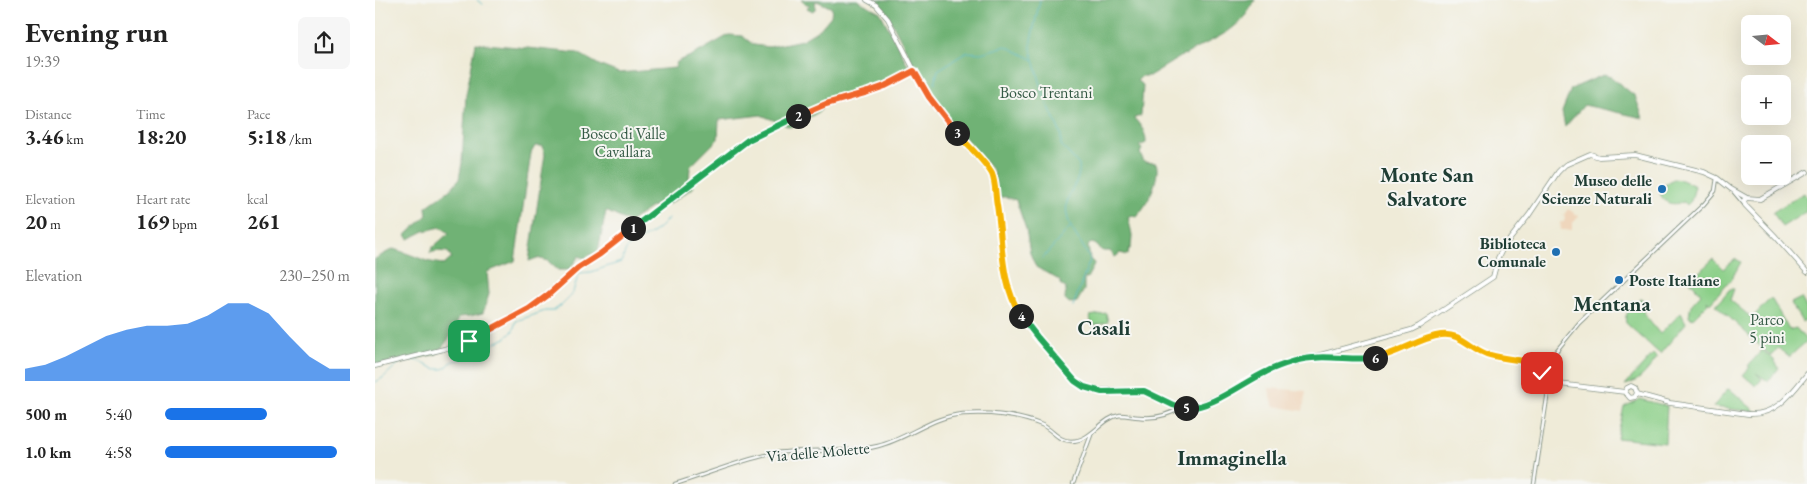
<!DOCTYPE html>
<html lang="en">
<head>
<meta charset="utf-8">
<style>
  :root { --surface:#fff; --page:#f6f6f6; --text:#222; --muted:#767676; --accent:#1a73e8 }
  body { margin:0; font-family:"EB Garamond",serif; background:var(--page); color:var(--text); height:100vh; display:flex; flex-direction:column; font-size:19px; white-space:nowrap }
  * { box-sizing:border-box; margin:0 }
  p { font-size:16px; color:var(--muted) }
  .icon { flex:none; width:28px; height:28px; fill:none; stroke:currentColor; stroke-width:2; stroke-linecap:round; stroke-linejoin:round }
  .map { position:relative; flex:1; overflow:hidden }
  .details { display:flex; flex-direction:column; background:var(--surface); width:375px }
  .details>* { flex:none }
  .needle { width:32px; rotate:106deg }
  .buttons { position:absolute; left:1366px; top:15px; display:grid; gap:10px }
  .buttons a { display:grid; place-items:center; width:50px; height:50px; border-radius:8px; background:var(--surface); box-shadow:0 5px 20px #0002; font-size:25px }
  .pin { position:absolute; display:grid; place-items:center; width:42px; height:42px; color:#fff; margin:-21px; border-radius:10px; box-shadow:0 2px 8px #0006 }
  .km { position:absolute; width:25px; height:25px; margin:-12px; border-radius:50%; background:#222; color:#fff; font-size:14px; line-height:25px; text-align:center }
  .round { display:grid; place-items:center; flex:none; width:52px; height:52px; border-radius:8px; background:var(--page) }
  .headline { display:flex; align-items:center; justify-content:space-between; height:85px; padding:0 25px }
  h1 { font-size:28px; font-weight:700; line-height:38px }
  .stats { display:grid; grid-template-columns:repeat(3,1fr); gap:8px; height:85px; padding:5px 25px }
  .stats div { display:grid; align-content:center }
  .stats b { font-size:21px; font-weight:700 }
  .stats small { font-size:14px; font-weight:400 }
  .stats p { font-size:14px }
  .chart { height:140px; padding:10px 25px }
  .chart p { display:flex; justify-content:space-between }
  .chart svg { width:100%; height:90px; margin-top:5px; fill:var(--accent); opacity:.7 }
  ul { padding:0 25px; list-style:none; font-size:16px }
  li { display:grid; grid-template-columns:80px 60px 1fr; align-items:center; height:38px }
  li i { height:12px; border-radius:6px; background:var(--accent) }
  main { display:flex; flex:1; min-height:0 }
  .map>svg:first-child { display:block }
  .built { fill:#efd6bc }
  .green { fill:#8bcf88; stroke:#55865e }
  .forest { fill:#70b274; stroke:#487854 }
  .lines { fill:none; stroke-linecap:round; stroke-linejoin:round }
  .stream { stroke:#41b1bc; stroke-width:1 }
  .minor-casing { stroke:#879486; stroke-width:4.5 }
  .major-casing { stroke:#879486; stroke-width:5.5 }
  .minor { stroke:#fff; stroke-width:2.5 }
  .major { stroke:#fff; stroke-width:4 }
  .split-1-casing { stroke:#fff; stroke-width:10 }
  .split-2-casing { stroke:#fff; stroke-width:10 }
  .split-3-casing { stroke:#fff; stroke-width:10 }
  .split-4-casing { stroke:#fff; stroke-width:10 }
  .split-5-casing { stroke:#fff; stroke-width:10 }
  .split-6-casing { stroke:#fff; stroke-width:10 }
  .split-7-casing { stroke:#fff; stroke-width:10 }
  .split-1 { stroke:#f0652b; stroke-width:6 }
  .split-2 { stroke:#22a559; stroke-width:6 }
  .split-3 { stroke:#f0652b; stroke-width:6 }
  .split-4 { stroke:#f5b400; stroke-width:6 }
  .split-5 { stroke:#22a559; stroke-width:6 }
  .split-6 { stroke:#22a559; stroke-width:6 }
  .split-7 { stroke:#f5b400; stroke-width:6 }
  .poi-dot { fill:#1f6fb2; stroke:#f6f6f2; stroke-width:2 }
  .labels { text-anchor:middle; dominant-baseline:central; stroke-width:4; stroke-linejoin:round; paint-order:stroke }
  .park-label { font-size:16px; fill:#355a45; stroke:#f6f6f2 }
  .poi-label { font-size:16px; font-weight:bold; fill:#1f3d34; stroke:#f6f6f2; text-anchor:end }
  .street-label { font-size:16px; fill:#1f3d34; stroke:#f6f6f2 }
  .district-label { font-size:21px; font-weight:bold; fill:#1f3d34; stroke:#f6f6f2 }
</style>
</head>
<body>
<main>
<section class="details">
<div class="headline"><div><h1>Evening run</h1><p>19:39</p></div><a class="round"><svg class="icon" aria-label="share" viewBox="0 0 24 24"><path d="M12 15V3M7 8l5-5 5 5M5 13v7h14v-7"/></svg></a></div>
<div class="stats">
<div><p>Distance</p><b>3.46<small> km</small></b></div>
<div><p>Time</p><b>18:20</b></div>
<div><p>Pace</p><b>5:18<small> /km</small></b></div>
</div>
<div class="stats">
<div><p>Elevation</p><b>20<small> m</small></b></div>
<div><p>Heart rate</p><b>169<small> bpm</small></b></div>
<div><p>kcal</p><b>261</b></div>
</div>
<div class="chart"><p><span>Elevation</span>230–250 m</p>
<svg viewBox="0 0 160 44" preserveAspectRatio="none"><path d="M0 44V38L10 36L20 32L30 27L40 22L50 19L60 17L70 17L80 16L90 12L100 6L110 6L120 11L130 22L140 32L150 38L160 38V44z"/></svg>
</div>
<ul>
<li><b>500 m</b>5:40<i style="width:55%"></i></li>
<li><b>1.0 km</b>4:58<i style="width:93%"></i></li>
</ul>
</section>
<div class="map">
<svg width="1432" height="484" viewBox="0 0 1432 484">
  <rect width="100%" height="100%" fill="#f6f6f2"/>
  <filter id="ink" filterUnits="userSpaceOnUse"><feTurbulence type="fractalNoise" baseFrequency=".02" numOctaves="2"/><feDisplacementMap in="SourceGraphic" scale="10" xChannelSelector="R" yChannelSelector="G"/><feConvolveMatrix kernelMatrix="1 2 1 2 8 2 1 2 1" color-interpolation-filters="sRGB"/></filter>
  <filter id="wash" filterUnits="userSpaceOnUse"><feTurbulence type="fractalNoise" baseFrequency=".0096" numOctaves="4" result="noise"/><feDisplacementMap in="SourceGraphic" scale="20" xChannelSelector="R" yChannelSelector="G"/><feGaussianBlur stdDeviation="1.12" result="paint"/><feColorMatrix in="noise" values="0 0 0 0 0 0 0 0 0 0 0 0 0 0 0 0 0 1.4 0 .05"/><feComposite in="paint" operator="in"/></filter>
  <g filter="url(#wash)">
    <rect width="100%" height="100%" fill="#efebd8"/>
    <g class="built">
      <path d="M1193,209L1204,216L1199,222H1197V230H1186L1185,222H1189L1190,217L1188,216Z"/>
      <path d="M894,388L931,391L928,411L899,406L895,395Z"/>
    </g>
    <g class="green">
      <path d="M1298,179L1307,180L1320,186L1316,201L1312,205L1309,202C1298,205 1291,205 1285,194L1289,191L1290,185Z"/>
      <path d="M1429,193L1432,198V211L1407,227L1398,212Z"/>
      <path d="M1338,259L1348,269L1361,259L1366,262L1357,278L1335,303L1332,300L1333,303L1317,319L1314,316L1316,305L1326,294L1315,281Z"/>
      <path d="M1355,289H1359L1355,300L1377,318L1396,298L1414,330L1421,328L1432,341L1414,357L1403,348L1396,356L1341,305Z"/>
      <path d="M1426,298L1432,309V319L1427,322L1416,303Z"/>
      <path d="M1265,299L1271,301L1275,306L1268,313L1285,334L1306,313L1311,323L1285,354L1251,323C1248,313 1259,306 1265,299Z"/>
      <path d="M731,313L733,322L717,326L715,316Z"/>
      <path d="M1387,350L1399,360L1404,368L1393,381L1381,373L1387,379L1381,386L1368,375L1375,367L1373,366Z"/>
      <path d="M1278,354L1282,358C1273,369 1266,382 1250,385Z"/>
      <path d="M1353,389L1357,391L1381,412L1338,407Z"/>
      <path d="M1265,399L1292,406L1290,443L1242,438L1249,407Z"/>
    </g>
    <g class="forest">
      <path d="M426,0H482L505,12L534,67C527,81 468,95 451,100L444,112L415,127L386,115L344,120L343,139L315,167L314,179L319,187L294,204L286,201L254,222L231,211L223,251L209,258L204,256L194,270H183L173,261L162,258L154,261L170,154L167,146H160L156,153L140,261L112,272L114,294L108,313L96,316L84,317L78,333L62,354L27,362L0,365V259L18,249C29,252 39,256 49,260C56,263 62,262 69,265L77,258L73,252L62,251L55,253L57,248L74,233L66,227L49,231L34,239L31,235L52,215L51,207L76,189L84,179L87,163L91,95L101,43L203,53L226,66L244,73L300,68L302,62L320,54L354,35L367,36L379,45L394,47L427,40L445,29L456,16L457,8L442,1L440,2L441,8L438,11L432,8L435,5L429,3Z"/>
      <path d="M497,0H880C863,34 839,37 810,55L808,54L807,56L774,76H767L762,81L768,85L766,116L759,118C766,126 771,132 771,143L764,146L767,149L765,153L769,162L781,163C786,176 772,208 761,216L756,215L753,217L757,235L756,248L754,249L753,255L745,253L740,257L735,251H728L720,244L716,243L713,246L715,259L719,263L718,267L712,278H709V290L702,302L695,303L690,300L691,288L687,286L684,280L661,267L655,253L651,229L641,200L631,197H623L618,171L554,94L510,9Z"/>
      <path d="M1228,75L1236,77L1260,96L1268,118L1209,105L1190,127L1187,112L1196,89Z"/>
    </g>
    <g class="lines">
      <g class="stream">
        <path d="M102,0L107,4"/>
        <path d="M665,0L656,40V49L669,96L686,134V145L704,165C706,181 695,189 692,202C688,226 707,239 715,260L698,306"/>
        <path d="M560,83L563,70L592,52L606,53L631,46L659,60"/>
        <path d="M668,258L695,227"/>
        <path d="M0,382C14,378 19,360 35,360C46,359 54,369 64,369C73,370 73,362 80,361C91,358 104,356 113,350C117,348 118,343 122,342C128,339 132,338 137,332C140,328 139,325 141,321L170,311H178L188,304L197,295L204,273L216,272L246,262C249,257 250,248 256,245C269,237 284,232 293,218"/>
      </g>
    </g>
  </g>
  <g filter="url(#ink)">
    <g class="lines">
      <g class="minor-casing">
        <g id="minor">
          <path d="M1358,191L1369,204"/>
          <path d="M1175,372L1178,355L1204,323L1329,204L1340,191L1342,178"/>
          <path d="M300,484C333,474 367,459 401,453C435,448 471,454 503,446C532,439 558,416 588,414C616,412 642,415 667,425C678,430 683,441 696,441C717,441 726,418 745,415C752,415 758,417 764,417C780,419 794,415 807,407"/>
          <path d="M698,484L716,435"/>
          <path d="M1159,484L1174,385L1170,378"/>
        </g>
      </g>
      <g class="major-casing">
        <g id="major">
          <path d="M492,0L501,5L513,19L553,97L574,124L616,172L619,184L625,224L628,266L633,287L645,314L654,327L700,381L709,387L717,390L769,391L798,405L817,408L841,398L905,366L1036,330L1044,326L1118,277L1123,258L1128,248L1154,215L1183,172L1190,165L1215,154L1224,157L1260,155L1329,172L1342,178L1356,189L1372,198L1385,199L1432,172"/>
          <path d="M1372,198L1369,200L1370,205L1401,237L1432,272"/>
          <path d="M942,357C965,356 987,362 1010,356C1029,352 1049,336 1067,335C1087,333 1098,351 1115,355C1130,359 1160,357 1168,371"/>
          <path d="M0,366L69,349L91,342L140,318L169,298L203,268L234,247L376,138L451,104L493,92L539,71"/>
          <circle cx="1171" cy="374" r="4"/>
          <path d="M1173,377L1177,383L1184,384L1250,392L1255,398L1260,397L1262,393L1260,388L1256,386L1252,388L1250,392"/>
          <path d="M1262,394L1295,403L1373,414C1401,416 1416,394 1432,374"/>
        </g>
      </g>
      <use href="#minor" class="minor"/>
      <use href="#major" class="major"/>
    </g>
  </g>
  <g class="lines" filter="url(#ink)">
    <g class="split-1-casing">
      <path id="split-1" d="M94,341L154,309L173,295L203,268L225,254L258,228"/>
    </g>
    <g class="split-2-casing">
      <path id="split-2" d="M258,228L373,140L423,116"/>
    </g>
    <g class="split-3-casing">
      <path id="split-3" d="M423,116L451,104L493,92L510,86L539,71L554,97L582,133"/>
    </g>
    <g class="split-4-casing">
      <path id="split-4" d="M582,133C592,145 610,161 617,174C621,184 620,195 622,205C628,243 625,282 646,316"/>
    </g>
    <g class="split-5-casing">
      <path id="split-5" d="M646,316L663,338L700,381L709,387L727,392L769,391L798,405L811,408"/>
    </g>
    <g class="split-6-casing">
      <path id="split-6" d="M811,408C837,408 867,383 891,372C900,367 910,364 920,361C947,353 973,361 1000,358"/>
    </g>
    <g class="split-7-casing">
      <path id="split-7" d="M1000,358C1023,354 1044,338 1066,335C1086,332 1097,351 1115,355C1130,359 1146,360 1161,363L1164,364L1168,370L1167,373"/>
    </g>
    <use href="#split-1" class="split-1"/>
    <use href="#split-2" class="split-2"/>
    <use href="#split-3" class="split-3"/>
    <use href="#split-4" class="split-4"/>
    <use href="#split-5" class="split-5"/>
    <use href="#split-6" class="split-6"/>
    <use href="#split-7" class="split-7"/>
  </g>
  <g class="poi-dot">
    <circle cx="1287" cy="189" r="5"/>
    <circle cx="1181" cy="252" r="5"/>
    <circle cx="1244" cy="280" r="5"/>
  </g>
  <g class="labels">
    <g class="park-label">
      <text x="671" y="92">Bosco Trentani</text>
      <text x="248" y="133">Bosco di Valle<tspan x="248" dy="18">Cavallara</tspan></text>
      <text x="1392" y="319">Parco<tspan x="1392" dy="18">5 pini</tspan></text>
    </g>
    <g class="poi-label">
      <text x="1277" y="180">Museo delle<tspan x="1277" dy="18">Scienze Naturali</tspan></text>
      <text x="1171" y="243">Biblioteca<tspan x="1171" dy="18">Comunale</tspan></text>
      <text x="1254" y="280" text-anchor="start">Poste Italiane</text>
    </g>
    <g class="street-label">
      <text transform="translate(443 452) rotate(-5)">Via delle Molette</text>
    </g>
    <g class="district-label">
      <text x="1052" y="174">Monte San<tspan x="1052" dy="24">Salvatore</tspan></text>
      <text x="1237" y="303">Mentana</text>
      <text x="729" y="327">Casali</text>
      <text x="857" y="457">Immaginella</text>
    </g>
  </g>
</svg>
<div class="buttons">
<a><svg class="needle" viewBox="-14 -14 28 28"><path d="M0-13l5 13h-10z" fill="#e53935"/><path d="M0 13l5-13h-10z" fill="#767676"/></svg></a>
<a>+</a>
<a>−</a>
</div>
<div class="pin" style="left:94px;top:341px;background:#1e9e55"><svg class="icon" aria-label="arrive" viewBox="0 0 24 24"><path d="M6 21V4h12l-3 4 3 4H6"/></svg></div>
<div class="pin" style="left:1167px;top:373px;background:#d93025"><svg class="icon" aria-label="check" viewBox="0 0 24 24"><path d="M5 12l5 5 9-10"/></svg></div>
<b class="km" style="left:258px;top:228px">1</b>
<b class="km" style="left:423px;top:116px">2</b>
<b class="km" style="left:582px;top:133px">3</b>
<b class="km" style="left:646px;top:316px">4</b>
<b class="km" style="left:811px;top:408px">5</b>
<b class="km" style="left:1000px;top:358px">6</b>
</div>
</main>
</body>
</html>
